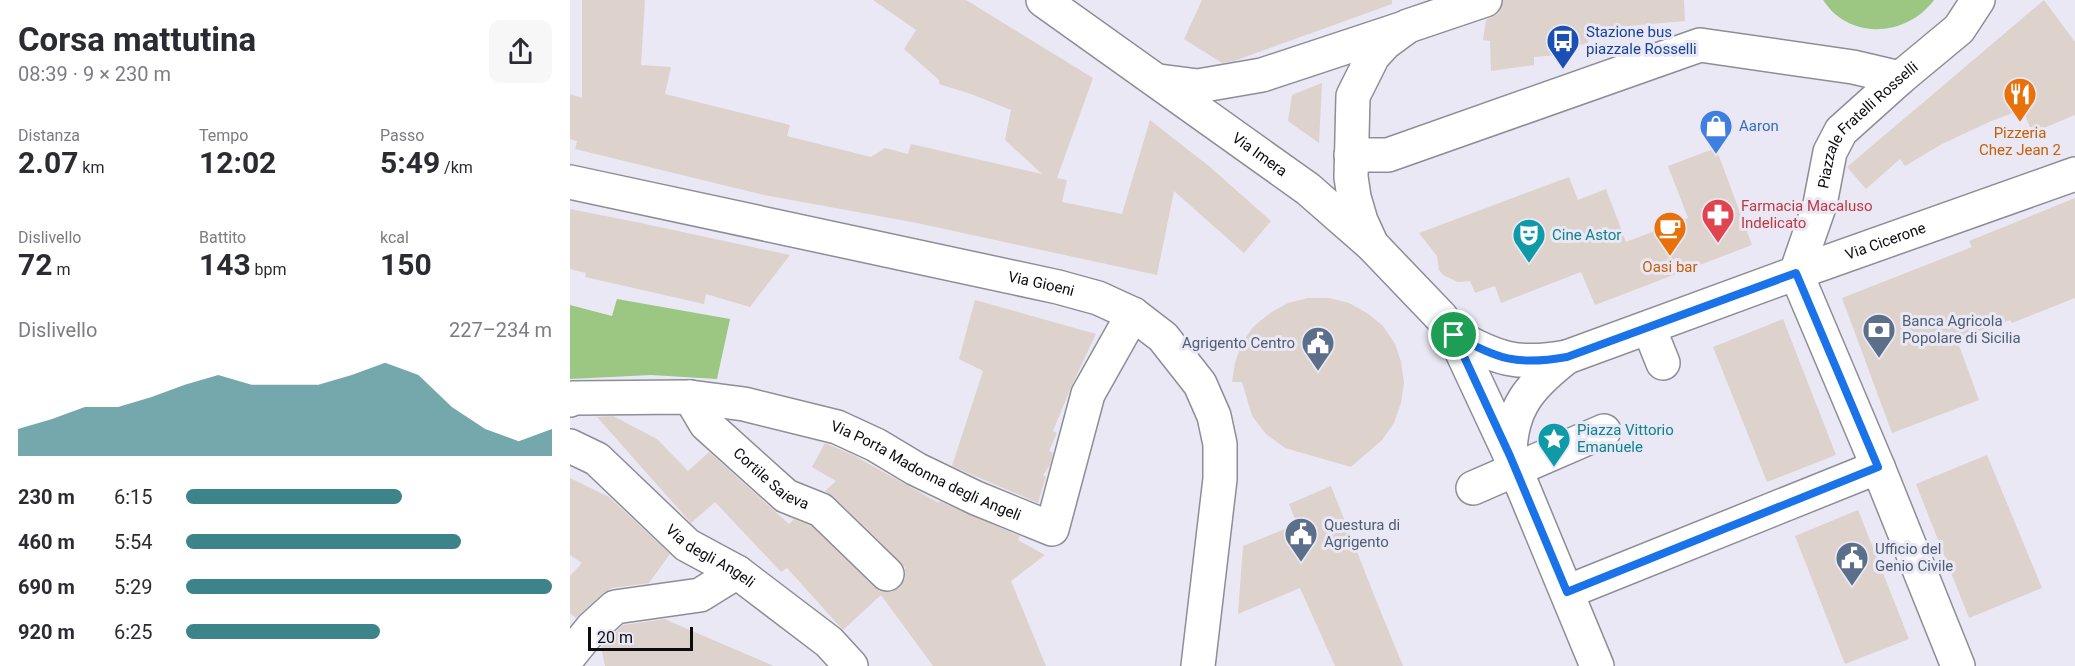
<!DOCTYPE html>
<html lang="it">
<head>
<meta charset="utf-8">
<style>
  :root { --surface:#fff; --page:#f7f7f7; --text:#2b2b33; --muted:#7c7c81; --accent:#3c8489 }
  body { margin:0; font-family:Roboto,sans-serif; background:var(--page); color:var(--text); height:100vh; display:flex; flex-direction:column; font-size:22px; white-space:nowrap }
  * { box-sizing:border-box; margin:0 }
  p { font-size:20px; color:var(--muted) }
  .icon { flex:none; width:33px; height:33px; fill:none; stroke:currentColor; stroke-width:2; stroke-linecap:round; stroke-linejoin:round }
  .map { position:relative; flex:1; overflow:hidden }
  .panel { display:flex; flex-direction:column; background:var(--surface); width:570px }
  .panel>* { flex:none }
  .scale { position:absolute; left:18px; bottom:15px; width:105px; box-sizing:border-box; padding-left:6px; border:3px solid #0c0c10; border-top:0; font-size:16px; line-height:21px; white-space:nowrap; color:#0c0c10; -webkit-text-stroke:4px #e9e8f4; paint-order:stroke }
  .pin { position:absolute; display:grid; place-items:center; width:51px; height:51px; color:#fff; margin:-26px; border:3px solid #fff; border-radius:50%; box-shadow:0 2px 6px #0007 }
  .round { display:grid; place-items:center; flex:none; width:63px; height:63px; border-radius:12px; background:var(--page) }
  .overview { display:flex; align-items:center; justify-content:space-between; height:102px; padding:0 18px }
  h1 { font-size:33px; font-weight:700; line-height:45px }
  .stats { display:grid; grid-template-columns:repeat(3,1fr); gap:9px; height:102px; padding:6px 18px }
  .stats div { display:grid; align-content:center }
  .stats b { font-size:30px; font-weight:700 }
  .stats small { font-size:16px; font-weight:400 }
  .stats p { font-size:16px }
  .chart { height:168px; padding:12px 18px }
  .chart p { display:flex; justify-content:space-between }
  .chart svg { width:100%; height:108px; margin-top:6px; fill:var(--accent); opacity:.7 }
  ul { padding:0 18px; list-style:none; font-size:20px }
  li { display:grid; grid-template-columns:96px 72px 1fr; align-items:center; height:45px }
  li i { height:15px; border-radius:8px; background:var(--accent) }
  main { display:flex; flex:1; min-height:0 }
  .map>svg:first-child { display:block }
  .green { fill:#9bc783 }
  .building { fill:#ded2cd }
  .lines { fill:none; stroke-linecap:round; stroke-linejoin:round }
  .minor-casing { stroke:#8d8d97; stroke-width:36 }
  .major-casing { stroke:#8d8d97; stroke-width:36 }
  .minor { stroke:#fff; stroke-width:33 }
  .major { stroke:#fff; stroke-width:33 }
  .route-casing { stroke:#fff; stroke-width:12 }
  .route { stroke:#1a73e8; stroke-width:8 }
  .labels { text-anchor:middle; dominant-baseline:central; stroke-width:6; stroke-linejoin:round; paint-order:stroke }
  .transit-label { font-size:15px; fill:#164399; stroke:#e9e8f4; text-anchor:start }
  .shop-label { font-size:15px; fill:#366cbe; stroke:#e9e8f4; text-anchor:start }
  .street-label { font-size:15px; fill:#0c0c10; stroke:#e9e8f4 }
  .food-label { font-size:15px; fill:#c56008; stroke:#e9e8f4 }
  .health-label { font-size:15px; fill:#be3a42; stroke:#e9e8f4; text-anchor:start }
  .culture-label { font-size:15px; fill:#0d838f; stroke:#e9e8f4; text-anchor:start }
  .service-label { font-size:15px; fill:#4e5e75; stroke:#e9e8f4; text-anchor:start }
</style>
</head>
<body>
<main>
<section class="panel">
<div class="overview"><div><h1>Corsa mattutina</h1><p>08:39 · 9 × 230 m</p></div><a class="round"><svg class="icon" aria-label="share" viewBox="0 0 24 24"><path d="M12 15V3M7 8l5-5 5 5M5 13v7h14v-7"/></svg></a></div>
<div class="stats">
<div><p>Distanza</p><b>2.07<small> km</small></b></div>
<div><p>Tempo</p><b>12:02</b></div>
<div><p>Passo</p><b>5:49<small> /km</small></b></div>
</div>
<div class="stats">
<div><p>Dislivello</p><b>72<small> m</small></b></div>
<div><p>Battito</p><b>143<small> bpm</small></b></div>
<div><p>kcal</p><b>150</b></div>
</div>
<div class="chart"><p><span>Dislivello</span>227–234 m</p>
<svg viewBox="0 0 160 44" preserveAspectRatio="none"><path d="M0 44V33L10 29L20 24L30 24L40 20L50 15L60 11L70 15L80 15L90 15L100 11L110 6L120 11L130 24L140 33L150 38L160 33V44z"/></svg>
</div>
<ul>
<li><b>230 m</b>6:15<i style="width:59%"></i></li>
<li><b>460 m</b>5:54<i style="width:75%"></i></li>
<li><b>690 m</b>5:29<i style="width:100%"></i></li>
<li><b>920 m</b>6:25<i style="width:53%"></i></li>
</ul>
</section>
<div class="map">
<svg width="1505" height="666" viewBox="0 0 1505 666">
  <rect width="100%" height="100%" fill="#e9e8f4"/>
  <g class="green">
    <path d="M1253,0H1364C1341,31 1296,40 1265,14C1261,11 1257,5 1253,0Z"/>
    <path d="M47,299L160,319L147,379L81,375L0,379V305L42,316Z"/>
  </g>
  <g class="building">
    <path d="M12,0H75L71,65L101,67L95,94L220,125L217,136L301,157L315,148L338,154L341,144L472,174L435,140L441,110L401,94L369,84V80L334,49L346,30L303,0H396L523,78L487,178L497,180L492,202L552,214L580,120L640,167L701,221L674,253L604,191L587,275L347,223L194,195L5,149L7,141L0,139V94L12,98Z"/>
    <path d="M632,0H822V4L664,61L652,63L614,39Z"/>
    <path d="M933,0H1114L1115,21L1047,27V35L1018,38V44L989,47V55L964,57V65L921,71L920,41L913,40L916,20L929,13Z"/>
    <path d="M1474,0L1505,42V115L1462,133L1453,109L1419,122L1372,144L1335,166L1330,159L1296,189L1277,167Z"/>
    <path d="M752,83L749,143L718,121L722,95Z"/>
    <path d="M1146,148L1182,245L1025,305L1011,272L931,303L925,286L905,293L900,281L888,282L873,275L869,270L867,256L849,233L999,177L1008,200L1036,189L1056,242L1118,218L1098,166Z"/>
    <path d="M1505,198V298L1442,323L1440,320L1387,340L1409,400L1322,433L1272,298L1402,247L1399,241Z"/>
    <path d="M0,209L66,222L220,255L180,307L136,294L134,304L15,277L16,273L0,269Z"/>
    <path d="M738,298H759L779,303L797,313L813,326L825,344L831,362L834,383L831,403L824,423L812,440L781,467L715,448L696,434L682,416L672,382H662L665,363L672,343L684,326L700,313L718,303Z"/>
    <path d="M405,300L526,334L502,385L483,431L487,433L479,451L483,453L480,465L473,475L476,477L468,503L382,466L413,371L389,359Z"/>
    <path d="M1213,319L1266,455L1197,482L1143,347Z"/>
    <path d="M43,416L87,439L118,471L139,452L219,524L224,519L241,526L304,587L312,592H322L330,587L335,578V568L330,561L264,497L255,491L266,481L242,467L255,443L283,455L369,503V501L450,536L448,540L475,555L441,581L476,666H363L311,595L273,630L217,568L211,572L145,502L121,523L27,417Z"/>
    <path d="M1417,455L1472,588L1399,618L1346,484Z"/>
    <path d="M0,478L39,497L100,554L79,583L42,588L33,593L6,618L0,613V576L12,563L0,555Z"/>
    <path d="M761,486L810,610L833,666H765L730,588L668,614L673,546L727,524L719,504Z"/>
    <path d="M1288,510L1339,639L1275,664L1225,536Z"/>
    <path d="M95,619L115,628L204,666H35L31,647L53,625Z"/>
  </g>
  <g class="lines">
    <g class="minor-casing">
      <g id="minor">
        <path id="s1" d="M473,0L738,189L802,245"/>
        <path d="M589,81L628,86L692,75L837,27"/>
        <path d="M781,155H818L1130,45L1283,67L1330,78"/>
        <path id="s2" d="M0,182L488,287L528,298L563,314L593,337L630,384L644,416L650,444V479L628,666"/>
        <path d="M1079,328L1093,363"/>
        <path id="s3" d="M120,397L136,424L216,496L251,510L317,574"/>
        <path id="s4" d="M0,400L3,398L120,397L174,404L267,427L306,445L346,469L406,498L482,529L518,394L563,314"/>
        <path id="s5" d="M0,446L27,459L117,545L167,572L259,642L281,666"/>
        <path d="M903,488L1034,431"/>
        <path d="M997,592L1308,467"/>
        <path d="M0,655L22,628L45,607L130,595L167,572"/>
        <path id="s6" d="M1388,666L1308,467L1226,273L1505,174"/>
      </g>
    </g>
    <g class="major-casing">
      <g id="major">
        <path d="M915,0L838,26L815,43L803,56L783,96L781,177L784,197L791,221L802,245L871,317L884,335L940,455"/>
        <path d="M884,335C927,359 947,366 997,357"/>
        <path id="s7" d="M1027,666L940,456C940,407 961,385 997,357L1226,273L1250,204L1260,152L1271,131L1330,78L1389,29L1408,0"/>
      </g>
    </g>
    <use href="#minor" class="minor"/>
    <use href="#major" class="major"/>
  </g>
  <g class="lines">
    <g class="route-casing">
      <path id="route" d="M1226,273L1308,467L997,592L940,456L884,335C927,359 947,366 997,357Z"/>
    </g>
    <use href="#route" class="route"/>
  </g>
  <defs>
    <g id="bus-pin" transform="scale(1.725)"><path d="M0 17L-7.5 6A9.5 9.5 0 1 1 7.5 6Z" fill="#1a4fb4" stroke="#e9e8f4"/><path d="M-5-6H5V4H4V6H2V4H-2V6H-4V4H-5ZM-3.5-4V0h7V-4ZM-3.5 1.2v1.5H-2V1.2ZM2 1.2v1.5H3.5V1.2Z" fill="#fff"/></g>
    <g id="restaurant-pin" transform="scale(1.725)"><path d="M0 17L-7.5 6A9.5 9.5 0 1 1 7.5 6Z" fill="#e8710a" stroke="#e9e8f4"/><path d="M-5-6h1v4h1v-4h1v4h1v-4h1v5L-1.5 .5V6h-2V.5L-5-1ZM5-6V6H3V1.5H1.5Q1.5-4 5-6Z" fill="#fff"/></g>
    <g id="shop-pin" transform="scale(1.725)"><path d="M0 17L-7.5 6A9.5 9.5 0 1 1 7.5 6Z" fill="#3f7fe0" stroke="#e9e8f4"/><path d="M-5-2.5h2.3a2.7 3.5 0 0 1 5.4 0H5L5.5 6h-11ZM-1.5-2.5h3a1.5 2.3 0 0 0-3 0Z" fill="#fff"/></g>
    <g id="pharmacy-pin" transform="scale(1.725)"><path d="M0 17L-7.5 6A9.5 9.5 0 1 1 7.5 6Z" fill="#e0444e" stroke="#e9e8f4"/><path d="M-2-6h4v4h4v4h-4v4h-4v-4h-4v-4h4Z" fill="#fff"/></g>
    <g id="cafe-pin" transform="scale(1.725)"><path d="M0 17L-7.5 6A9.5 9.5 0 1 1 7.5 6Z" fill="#e8710a" stroke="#e9e8f4"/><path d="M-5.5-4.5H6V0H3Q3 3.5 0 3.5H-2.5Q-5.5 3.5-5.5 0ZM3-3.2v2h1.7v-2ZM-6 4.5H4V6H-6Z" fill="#fff"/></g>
    <g id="theatre-pin" transform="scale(1.725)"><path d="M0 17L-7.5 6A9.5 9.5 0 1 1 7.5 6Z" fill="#0f9aa8" stroke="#e9e8f4"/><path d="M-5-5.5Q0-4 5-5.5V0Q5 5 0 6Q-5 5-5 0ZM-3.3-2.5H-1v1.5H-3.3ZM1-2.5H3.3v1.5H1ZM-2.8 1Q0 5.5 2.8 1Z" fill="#fff"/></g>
    <g id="bank-pin" transform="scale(1.725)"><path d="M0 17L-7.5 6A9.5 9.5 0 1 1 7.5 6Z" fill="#5c6f8a" stroke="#e9e8f4"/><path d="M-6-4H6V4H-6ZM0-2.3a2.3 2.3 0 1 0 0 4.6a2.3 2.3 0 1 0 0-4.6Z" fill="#fff"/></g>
    <g id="civic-pin" transform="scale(1.725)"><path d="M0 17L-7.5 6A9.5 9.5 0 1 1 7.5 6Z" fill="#5c6f8a" stroke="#e9e8f4"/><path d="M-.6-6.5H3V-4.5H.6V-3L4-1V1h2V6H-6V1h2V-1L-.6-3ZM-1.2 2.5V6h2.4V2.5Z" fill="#fff"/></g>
    <g id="sight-pin" transform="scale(1.725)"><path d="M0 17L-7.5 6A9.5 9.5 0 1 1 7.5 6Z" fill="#0f9aa8" stroke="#e9e8f4"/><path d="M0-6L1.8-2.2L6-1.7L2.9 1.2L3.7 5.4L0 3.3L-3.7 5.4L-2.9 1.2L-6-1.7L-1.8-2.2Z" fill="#fff"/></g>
  </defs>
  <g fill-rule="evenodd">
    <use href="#bus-pin" x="993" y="41"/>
    <use href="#restaurant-pin" x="1450" y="94"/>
    <use href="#shop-pin" x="1146" y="126"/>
    <use href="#pharmacy-pin" x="1148" y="215"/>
    <use href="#cafe-pin" x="1100" y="228"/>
    <use href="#theatre-pin" x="959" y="235"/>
    <use href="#bank-pin" x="1309" y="330"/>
    <use href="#civic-pin" x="748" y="343"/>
    <use href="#sight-pin" x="984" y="439"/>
    <use href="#civic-pin" x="731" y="534"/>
    <use href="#civic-pin" x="1282" y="558"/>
  </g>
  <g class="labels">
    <g class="transit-label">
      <text x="1016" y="32">Stazione bus<tspan x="1016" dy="17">piazzale Rosselli</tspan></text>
    </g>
    <g class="shop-label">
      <text x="1169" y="126">Aaron</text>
    </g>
    <g class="street-label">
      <text stroke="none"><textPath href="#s7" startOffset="760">Piazzale Fratelli Rosselli</textPath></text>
      <text stroke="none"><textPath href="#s1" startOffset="266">Via Imera</textPath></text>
      <text stroke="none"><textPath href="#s6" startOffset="520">Via Cicerone</textPath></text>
      <text stroke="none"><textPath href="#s2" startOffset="482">Via Gioeni</textPath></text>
      <text stroke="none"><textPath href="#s4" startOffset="370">Via Porta Madonna degli Angeli</textPath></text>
      <text stroke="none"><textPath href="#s3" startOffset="117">Cortile Saieva</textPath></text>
      <text stroke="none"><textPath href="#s5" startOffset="180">Via degli Angeli</textPath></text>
    </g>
    <g class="food-label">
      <text x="1450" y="133">Pizzeria<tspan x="1450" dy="17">Chez Jean 2</tspan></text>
      <text x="1100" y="267">Oasi bar</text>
    </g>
    <g class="health-label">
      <text x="1171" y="206">Farmacia Macaluso<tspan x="1171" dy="17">Indelicato</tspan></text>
    </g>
    <g class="culture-label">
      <text x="982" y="235">Cine Astor</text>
      <text x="1007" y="430">Piazza Vittorio<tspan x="1007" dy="17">Emanuele</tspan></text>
    </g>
    <g class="service-label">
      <text x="1332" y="321">Banca Agricola<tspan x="1332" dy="17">Popolare di Sicilia</tspan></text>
      <text x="725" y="343" text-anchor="end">Agrigento Centro</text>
      <text x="754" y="525">Questura di<tspan x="754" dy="17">Agrigento</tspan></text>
      <text x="1305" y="549">Ufficio del<tspan x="1305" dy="17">Genio Civile</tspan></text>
    </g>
  </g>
</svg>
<div class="scale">20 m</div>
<div class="pin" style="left:884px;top:335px;background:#1e9e55"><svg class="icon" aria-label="arrive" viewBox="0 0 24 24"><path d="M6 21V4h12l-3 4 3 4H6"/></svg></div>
</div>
</main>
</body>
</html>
